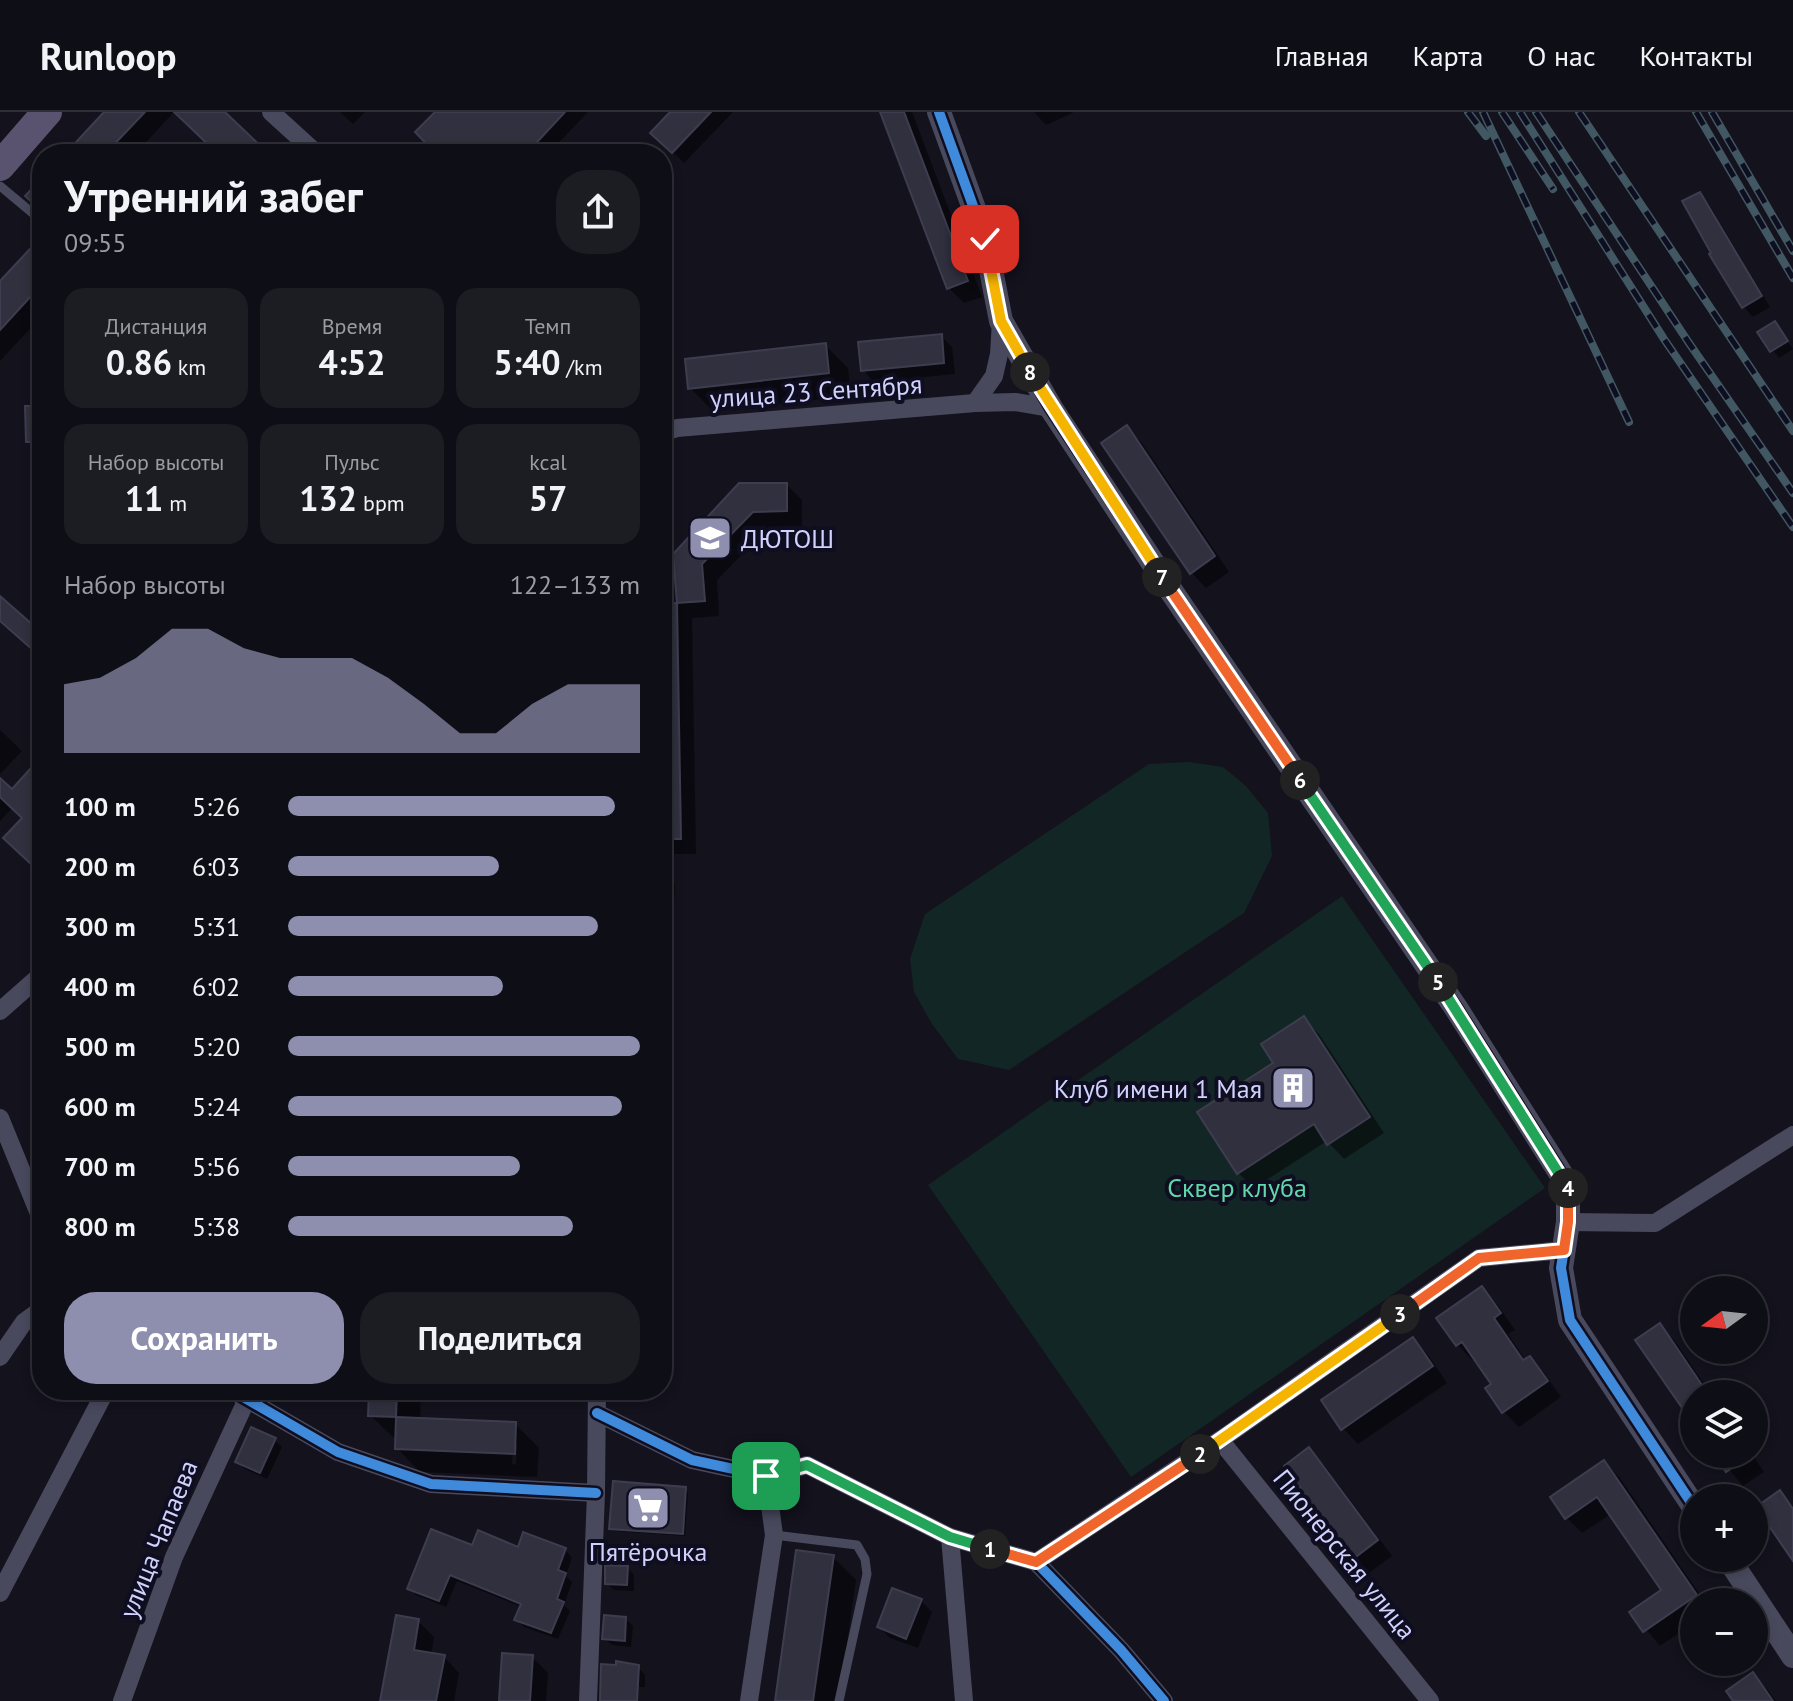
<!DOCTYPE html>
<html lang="ru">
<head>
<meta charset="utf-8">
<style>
  :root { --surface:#0e0e16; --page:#1c1c23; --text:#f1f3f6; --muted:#9b9ca1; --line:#2e2e35; --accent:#8e8eaf }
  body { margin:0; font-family:"PT Sans",sans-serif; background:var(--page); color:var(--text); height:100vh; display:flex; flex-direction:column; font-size:30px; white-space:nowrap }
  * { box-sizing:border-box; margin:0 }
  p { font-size:26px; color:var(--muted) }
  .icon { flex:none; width:44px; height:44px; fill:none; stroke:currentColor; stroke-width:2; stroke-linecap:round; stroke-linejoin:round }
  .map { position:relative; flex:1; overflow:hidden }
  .drawer { position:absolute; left:32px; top:32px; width:640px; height:1256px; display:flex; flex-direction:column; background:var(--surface); border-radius:32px; box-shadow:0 4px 12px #0003,0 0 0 2px var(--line) }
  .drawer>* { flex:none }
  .needle { width:52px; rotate:255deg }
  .tools { position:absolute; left:1680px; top:1164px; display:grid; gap:16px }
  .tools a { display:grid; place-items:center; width:88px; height:88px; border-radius:50%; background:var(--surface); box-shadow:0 4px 12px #0003,0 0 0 2px var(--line); font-size:40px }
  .pin { position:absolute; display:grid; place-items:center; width:68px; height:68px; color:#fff; margin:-34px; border-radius:16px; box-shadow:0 4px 12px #0006 }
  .km { position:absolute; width:40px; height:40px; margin:-20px; border-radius:50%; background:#222; color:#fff; font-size:22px; line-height:40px; text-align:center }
  .round { display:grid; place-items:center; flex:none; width:84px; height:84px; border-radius:32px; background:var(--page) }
  .summary { display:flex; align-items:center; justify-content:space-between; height:136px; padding:0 32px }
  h1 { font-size:44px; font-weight:700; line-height:60px }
  .metrics { display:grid; grid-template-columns:repeat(3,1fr); gap:12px; height:136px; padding:8px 32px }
  .metrics div { display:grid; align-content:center; border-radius:20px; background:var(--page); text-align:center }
  .metrics b { font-size:34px; font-weight:700 }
  .metrics small { font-size:22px; font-weight:400 }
  .metrics p { font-size:22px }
  .chart { height:224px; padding:16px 32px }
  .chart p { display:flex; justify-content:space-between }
  .chart svg { width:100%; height:144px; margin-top:8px; fill:var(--accent); opacity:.7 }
  .action { display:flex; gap:16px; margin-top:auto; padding:16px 32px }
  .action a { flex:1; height:92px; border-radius:32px; background:var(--accent); color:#fff; font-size:32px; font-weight:700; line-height:92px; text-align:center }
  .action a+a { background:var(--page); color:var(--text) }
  ul { padding:0 32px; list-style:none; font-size:26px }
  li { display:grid; grid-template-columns:128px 96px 1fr; align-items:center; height:60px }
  li i { height:20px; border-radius:10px; background:var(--accent) }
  header { display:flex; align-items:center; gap:48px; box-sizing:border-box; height:112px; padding:0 40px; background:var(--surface); border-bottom:2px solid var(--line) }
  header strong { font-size:38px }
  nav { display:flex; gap:44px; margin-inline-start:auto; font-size:28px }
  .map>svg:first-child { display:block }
  .green { fill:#122725 }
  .shadow { fill:#0007; fill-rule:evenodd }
  .building { fill:#31303f; stroke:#3e3d50; stroke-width:2 }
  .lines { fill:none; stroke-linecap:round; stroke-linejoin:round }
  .service { stroke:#48495d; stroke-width:9 }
  .minor { stroke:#48495d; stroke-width:18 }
  .tertiary { stroke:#48495d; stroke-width:24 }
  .primary { stroke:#5a536f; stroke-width:30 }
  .rail-casing { stroke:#415863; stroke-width:8 }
  .rail { stroke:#0f0e21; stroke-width:5; stroke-dasharray:15; stroke-linecap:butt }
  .cycleway-casing { stroke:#0f0e21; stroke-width:15 }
  .cycleway { stroke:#408adc; stroke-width:10 }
  .split-1-casing { stroke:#fff; stroke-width:16 }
  .split-2-casing { stroke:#fff; stroke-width:16 }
  .split-3-casing { stroke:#fff; stroke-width:16 }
  .split-4-casing { stroke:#fff; stroke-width:16 }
  .split-5-casing { stroke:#fff; stroke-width:16 }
  .split-6-casing { stroke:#fff; stroke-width:16 }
  .split-7-casing { stroke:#fff; stroke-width:16 }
  .split-8-casing { stroke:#fff; stroke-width:16 }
  .split-9-casing { stroke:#fff; stroke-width:16 }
  .split-1 { stroke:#22a559; stroke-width:10 }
  .split-2 { stroke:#f0652b; stroke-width:10 }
  .split-3 { stroke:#f5b400; stroke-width:10 }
  .split-4 { stroke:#f0652b; stroke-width:10 }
  .split-5 { stroke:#22a559; stroke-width:10 }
  .split-6 { stroke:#22a559; stroke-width:10 }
  .split-7 { stroke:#f0652b; stroke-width:10 }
  .split-8 { stroke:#f5b400; stroke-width:10 }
  .split-9 { stroke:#f5b400; stroke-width:10 }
  .labels { text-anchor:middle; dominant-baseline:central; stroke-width:8; stroke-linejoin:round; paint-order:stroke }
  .street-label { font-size:26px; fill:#d0d1fd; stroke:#0f0e21 }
  .poi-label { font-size:26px; fill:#d0d1fd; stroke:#0f0e21; text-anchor:start }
  .park-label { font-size:26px; fill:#60d8ab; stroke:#0f0e21 }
</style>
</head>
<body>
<header>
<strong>Runloop</strong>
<nav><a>Главная</a><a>Карта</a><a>О нас</a><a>Контакты</a></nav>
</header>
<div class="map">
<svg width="1793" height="1589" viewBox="0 0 1793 1589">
  <rect width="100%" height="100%" fill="#13121d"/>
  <g class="green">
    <path d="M1189,650L1223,655L1246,674L1268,701L1272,744L1244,801L1009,958L958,947L932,912L914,880L910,847L925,802L1149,652Z"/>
    <path d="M1342,784L1545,1076L1131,1365L928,1073Z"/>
  </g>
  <g class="shadow">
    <path d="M107,0H174L135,42H67Z"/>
    <path d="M340,0H365L353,12Z"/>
    <path d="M438,0H588L548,42H439Z"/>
    <path d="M672,0H733L684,51L653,21Z"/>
    <path d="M882,0H912L982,185L964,191L949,176Z"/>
    <path d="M1034,0H1072L1073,1L1046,13Z"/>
    <path d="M1700,82L1709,92L1770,195L1753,205L1744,195L1712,143Z"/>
    <path d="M42,133V204L0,249V172Z"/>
    <path d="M1774,211L1793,237L1779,246L1760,221Z"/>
    <path d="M941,224L952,235L955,262L874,270L863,258Z"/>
    <path d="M825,233L848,256L851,284L713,299L690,276Z"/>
    <path d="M42,296V340H39L28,329Z"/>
    <path d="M1127,316L1142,331L1229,460L1206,476L1191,460Z"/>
    <path d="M787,373L802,388V414L769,415L717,468L719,504L692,506L696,742H669L662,735V494L679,493L675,443Z"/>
    <path d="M0,618L22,639L0,662Z"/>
    <path d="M0,669L12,680L42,670V761L6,726L24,706L13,695L0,709Z"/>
    <path d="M662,766H668L675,773L674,788L662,787Z"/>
    <path d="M1304,907L1319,922L1384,1021L1344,1047L1327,1029L1254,1076L1238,1061L1276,951Z"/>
    <path d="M1482,1177L1497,1192L1515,1218L1508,1222L1526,1249L1530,1246L1545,1262L1561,1285L1519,1315L1503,1299L1493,1272L1475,1246L1472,1248L1457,1232Z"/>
    <path d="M1659,1214L1675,1229L1711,1282H1694V1310Z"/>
    <path d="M1413,1228L1428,1243L1447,1271L1358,1332L1343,1316Z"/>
    <path d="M371,1278H421L420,1308L515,1312L539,1336L537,1365L420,1360L397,1336V1326H394L370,1303ZM513,1332H517L516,1353L512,1352Z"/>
    <path d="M274,1328L282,1335L267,1367L245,1357L237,1350Z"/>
    <path d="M1309,1338L1324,1353L1392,1444L1369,1461L1354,1445Z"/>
    <path d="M1716,1342H1752L1764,1360L1743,1374Z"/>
    <path d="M1604,1350L1620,1366L1705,1490H1694V1511L1660,1534L1632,1500L1664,1478L1611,1402L1582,1421L1567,1406L1553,1386Z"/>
    <path d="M685,1377L688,1380L685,1424L614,1419L611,1416Z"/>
    <path d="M474,1436L565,1438L572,1445L566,1464L572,1470L564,1493L570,1499L558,1527L524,1515L517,1508L522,1495L457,1469L446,1495L416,1483L409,1476Z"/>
    <path d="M833,1445L856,1468L839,1589H777Z"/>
    <path d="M627,1456L634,1463V1479L614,1478L607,1471Z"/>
    <path d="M921,1489L932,1500L918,1536L890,1526L879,1514Z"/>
    <path d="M626,1507L633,1514L631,1535L612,1533L604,1526Z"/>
    <path d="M418,1509L434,1525L431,1543L444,1545L459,1561L454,1589H382Z"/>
    <path d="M532,1545L548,1561L546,1589H501Z"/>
    <path d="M638,1555L645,1563V1575H634L633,1589H602Z"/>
    <path d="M1753,1563L1768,1578L1776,1589H1736Z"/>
  </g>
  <g class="building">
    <path d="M104,0H145L105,42H65Z"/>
    <path d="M174,0H225L269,42H218Z"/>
    <path d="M435,0H565L526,42H436L415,20Z"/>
    <path d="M670,0H711L672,41L650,21Z"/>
    <path d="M880,0H904L968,169L947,177Z"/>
    <path d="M42,66V99L25,84Z"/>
    <path d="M1700,80L1762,184L1742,196L1709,142L1711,141L1682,89Z"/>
    <path d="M42,124V172L0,218V169Z"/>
    <path d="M1775,209L1788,229L1770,240L1757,220Z"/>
    <path d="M942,222L944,251L861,259L858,230Z"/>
    <path d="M826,231L829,261L688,277L685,247Z"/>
    <path d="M25,294H42V330H26Z"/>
    <path d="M1127,313L1215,444L1190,462L1101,331Z"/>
    <path d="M739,371H787V399L753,400L702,452L705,489L677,491L673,442Z"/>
    <path d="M0,484L42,521V546L0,509Z"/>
    <path d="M677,491L681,727H662V492Z"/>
    <path d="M31,656L42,667V685L36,692L42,698V739L30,751L3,726L22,706L0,685V666L12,677Z"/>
    <path d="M1304,904L1370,1005L1327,1033L1314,1012L1237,1062L1197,1000L1273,951L1261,932Z"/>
    <path d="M1482,1174L1501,1201L1494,1206L1523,1248L1530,1244L1548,1269L1502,1301L1485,1276L1491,1272L1462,1230L1456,1234L1436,1206Z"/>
    <path d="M1660,1211L1708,1282H1694V1313L1635,1228Z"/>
    <path d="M1413,1225L1433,1254L1341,1318L1321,1288Z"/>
    <path d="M369,1278H397L396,1305L368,1304Z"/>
    <path d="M396,1305L516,1310L515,1342L395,1337Z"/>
    <path d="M251,1315L276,1326L260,1361L235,1350Z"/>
    <path d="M1309,1335L1378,1428L1353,1447L1284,1354Z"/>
    <path d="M1714,1342H1752L1726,1360Z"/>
    <path d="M1604,1348L1697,1483L1643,1520L1629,1500L1661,1478L1597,1385L1565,1407L1550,1385Z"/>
    <path d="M613,1369L686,1375L683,1422L609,1417Z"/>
    <path d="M1780,1378L1793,1397V1449L1756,1395Z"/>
    <path d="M431,1417L472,1433L478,1418L518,1435L523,1420L566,1436L558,1458L566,1461L557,1487L564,1490L551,1521L514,1508L521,1492L450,1463L439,1489L407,1477Z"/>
    <path d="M796,1438L834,1443L813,1589H775Z"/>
    <path d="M605,1453L628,1454L627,1473L605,1472Z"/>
    <path d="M892,1476L922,1487L906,1527L877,1515Z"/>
    <path d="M396,1503L419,1507L414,1538L445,1543L436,1589H380Z"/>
    <path d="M604,1503L626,1505L625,1529L602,1527Z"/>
    <path d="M502,1541L533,1543L530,1589H499Z"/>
    <path d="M616,1549L639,1553L637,1589H600L601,1552L616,1553Z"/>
    <path d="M1753,1560L1773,1589H1733L1726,1579Z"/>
  </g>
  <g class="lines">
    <g class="service">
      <path d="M0,74L42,109"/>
      <path d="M774,1423L857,1433L865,1447L867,1462L839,1589"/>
    </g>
    <g class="minor">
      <path d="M271,0L317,42"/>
      <path d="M975,291L994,264L999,242L1001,209"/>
      <path d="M662,321L677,316L975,291L1015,290L1051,296"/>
      <path d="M0,899L42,862"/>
      <path d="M0,1006L42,1109"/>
      <path d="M1568,1110L1655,1111L1793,1023"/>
      <path d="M0,1245L24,1210L42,1197"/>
      <path d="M231,1278L338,1340L431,1372L596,1381"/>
      <path d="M597,1301L692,1348L766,1364L807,1353L950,1425L1036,1450L1121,1538L1164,1589"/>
      <path d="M1220,1328L1430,1589"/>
      <path d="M950,1425L964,1589"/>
      <path d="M1036,1450L1220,1328L1479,1146L1564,1138"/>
      <path d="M0,1481L106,1278"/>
      <path d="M122,1589L174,1445L247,1287"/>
      <path d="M588,1589L596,1381L597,1278"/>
      <path d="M749,1589L774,1423L766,1364"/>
    </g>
    <g class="tertiary">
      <path d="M939,0L985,127L1001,209L1051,296L1174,483L1456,896L1568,1073V1110L1561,1156L1570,1208L1694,1395"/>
      <path d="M1728,1446L1793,1544"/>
    </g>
    <path class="primary" d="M0,54L47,0"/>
    <g class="rail-casing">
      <g id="rail">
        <path d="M1468,0L1486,24"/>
        <path d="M1483,0L1629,310"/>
        <path d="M1502,0L1553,77"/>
        <path d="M1520,0L1664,227L1793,415"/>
        <path d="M1536,0L1689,231L1793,381"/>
        <path d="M1579,0L1793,319"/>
        <path d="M1696,0L1793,166"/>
        <path d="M1712,0L1793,139"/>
      </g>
    </g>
    <use href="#rail" class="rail"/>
    <g class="cycleway-casing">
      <g id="cycleway">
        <path d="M939,0L985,127L1001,209L1051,296L1174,483L1456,896L1568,1073V1110L1561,1156L1570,1208L1694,1395"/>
        <path d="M231,1278L338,1340L431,1372L596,1381"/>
        <path d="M597,1301L692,1348L766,1364L807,1353L950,1425L1036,1450L1121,1538L1164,1589"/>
      </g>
    </g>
    <use href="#cycleway" class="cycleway"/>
  </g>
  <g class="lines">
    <g class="split-1-casing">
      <path id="split-1" d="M766,1364L807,1353L950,1425L990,1437"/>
    </g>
    <g class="split-2-casing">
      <path id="split-2" d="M990,1437L1036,1450L1200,1342"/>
    </g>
    <g class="split-3-casing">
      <path id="split-3" d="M1200,1342L1400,1202"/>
    </g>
    <g class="split-4-casing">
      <path id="split-4" d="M1400,1202L1479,1146L1564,1138L1568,1110V1076"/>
    </g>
    <g class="split-5-casing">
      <path id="split-5" d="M1438,870L1568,1076"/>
    </g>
    <g class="split-6-casing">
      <path id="split-6" d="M1300,668L1438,870"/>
    </g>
    <g class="split-7-casing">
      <path id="split-7" d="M1162,465L1300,668"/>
    </g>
    <g class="split-8-casing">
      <path id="split-8" d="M1030,260L1162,465"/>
    </g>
    <g class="split-9-casing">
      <path id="split-9" d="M985,127L1001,209L1030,260"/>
    </g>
    <use href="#split-1" class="split-1"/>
    <use href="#split-2" class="split-2"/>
    <use href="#split-3" class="split-3"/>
    <use href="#split-4" class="split-4"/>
    <use href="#split-5" class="split-5"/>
    <use href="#split-6" class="split-6"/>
    <use href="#split-7" class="split-7"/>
    <use href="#split-8" class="split-8"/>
    <use href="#split-9" class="split-9"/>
  </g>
  <defs>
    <g id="school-square" transform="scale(2.3)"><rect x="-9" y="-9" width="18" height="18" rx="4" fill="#8e8eaf" stroke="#0f0e21"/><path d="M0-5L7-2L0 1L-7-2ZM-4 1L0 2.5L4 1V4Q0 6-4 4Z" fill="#fff"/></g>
    <g id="building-square" transform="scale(2.3)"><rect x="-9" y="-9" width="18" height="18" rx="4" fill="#8e8eaf" stroke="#0f0e21"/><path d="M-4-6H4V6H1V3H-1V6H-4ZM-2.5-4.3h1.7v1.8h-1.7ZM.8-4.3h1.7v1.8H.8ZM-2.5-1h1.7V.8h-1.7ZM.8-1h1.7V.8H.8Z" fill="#fff"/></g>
    <g id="supermarket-square" transform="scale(2.3)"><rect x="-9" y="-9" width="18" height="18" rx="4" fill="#8e8eaf" stroke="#0f0e21"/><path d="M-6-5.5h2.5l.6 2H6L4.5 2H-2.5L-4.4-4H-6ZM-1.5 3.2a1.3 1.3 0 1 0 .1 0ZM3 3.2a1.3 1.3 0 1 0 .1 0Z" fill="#fff"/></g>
  </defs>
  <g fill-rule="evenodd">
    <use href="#school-square" x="710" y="426"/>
    <use href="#building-square" x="1293" y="976"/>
    <use href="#supermarket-square" x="648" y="1396"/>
  </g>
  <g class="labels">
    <g class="street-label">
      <text transform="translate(816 279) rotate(-4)">улица 23 Сентября</text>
      <text transform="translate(158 1427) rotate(-68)">улица Чапаева</text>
      <text transform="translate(1345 1442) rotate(51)">Пионерская улица</text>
    </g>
    <g class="poi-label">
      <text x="741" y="426">ДЮТОШ</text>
      <text x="1262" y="976" text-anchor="end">Клуб имени 1 Мая</text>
      <text x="648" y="1439" text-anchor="middle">Пятёрочка</text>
    </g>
    <g class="park-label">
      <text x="1237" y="1075">Сквер клуба</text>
    </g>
  </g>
</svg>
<div class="tools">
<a><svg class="needle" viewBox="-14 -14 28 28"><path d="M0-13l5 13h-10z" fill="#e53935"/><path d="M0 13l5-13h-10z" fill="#9b9ca1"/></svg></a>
<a><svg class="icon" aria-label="layers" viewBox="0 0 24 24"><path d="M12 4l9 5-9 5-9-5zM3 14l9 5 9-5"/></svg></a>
<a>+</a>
<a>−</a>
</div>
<div class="pin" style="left:766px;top:1364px;background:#1e9e55"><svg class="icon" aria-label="arrive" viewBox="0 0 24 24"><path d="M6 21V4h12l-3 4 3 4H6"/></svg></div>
<div class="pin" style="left:985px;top:127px;background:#d93025"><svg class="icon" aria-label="check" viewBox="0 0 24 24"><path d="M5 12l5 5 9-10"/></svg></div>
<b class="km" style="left:990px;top:1437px">1</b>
<b class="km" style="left:1200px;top:1342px">2</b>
<b class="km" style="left:1400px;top:1202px">3</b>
<b class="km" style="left:1568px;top:1076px">4</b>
<b class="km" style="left:1438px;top:870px">5</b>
<b class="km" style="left:1300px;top:668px">6</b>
<b class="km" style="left:1162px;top:465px">7</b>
<b class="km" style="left:1030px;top:260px">8</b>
<section class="drawer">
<div class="summary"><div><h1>Утренний забег</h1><p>09:55</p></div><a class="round"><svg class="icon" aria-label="share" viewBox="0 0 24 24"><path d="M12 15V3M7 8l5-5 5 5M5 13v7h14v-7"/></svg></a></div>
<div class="metrics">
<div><p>Дистанция</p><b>0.86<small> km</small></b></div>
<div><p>Время</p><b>4:52</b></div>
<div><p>Темп</p><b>5:40<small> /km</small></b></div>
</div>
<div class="metrics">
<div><p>Набор высоты</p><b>11<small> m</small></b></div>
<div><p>Пульс</p><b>132<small> bpm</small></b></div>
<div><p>kcal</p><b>57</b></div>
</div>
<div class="chart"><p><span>Набор высоты</span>122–133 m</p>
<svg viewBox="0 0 160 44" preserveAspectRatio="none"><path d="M0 44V23L10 21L20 15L30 6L40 6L50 12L60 15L70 15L80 15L90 21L100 29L110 38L120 38L130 29L140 23L150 23L160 23V44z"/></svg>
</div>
<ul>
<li><b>100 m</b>5:26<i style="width:93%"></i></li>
<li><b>200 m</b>6:03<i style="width:60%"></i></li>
<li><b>300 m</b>5:31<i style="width:88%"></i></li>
<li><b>400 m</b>6:02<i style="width:61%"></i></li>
<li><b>500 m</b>5:20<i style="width:100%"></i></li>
<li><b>600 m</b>5:24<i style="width:95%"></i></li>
<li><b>700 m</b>5:56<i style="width:66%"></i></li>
<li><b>800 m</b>5:38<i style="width:81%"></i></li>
</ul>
<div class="action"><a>Сохранить</a><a>Поделиться</a></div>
</section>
</div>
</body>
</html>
